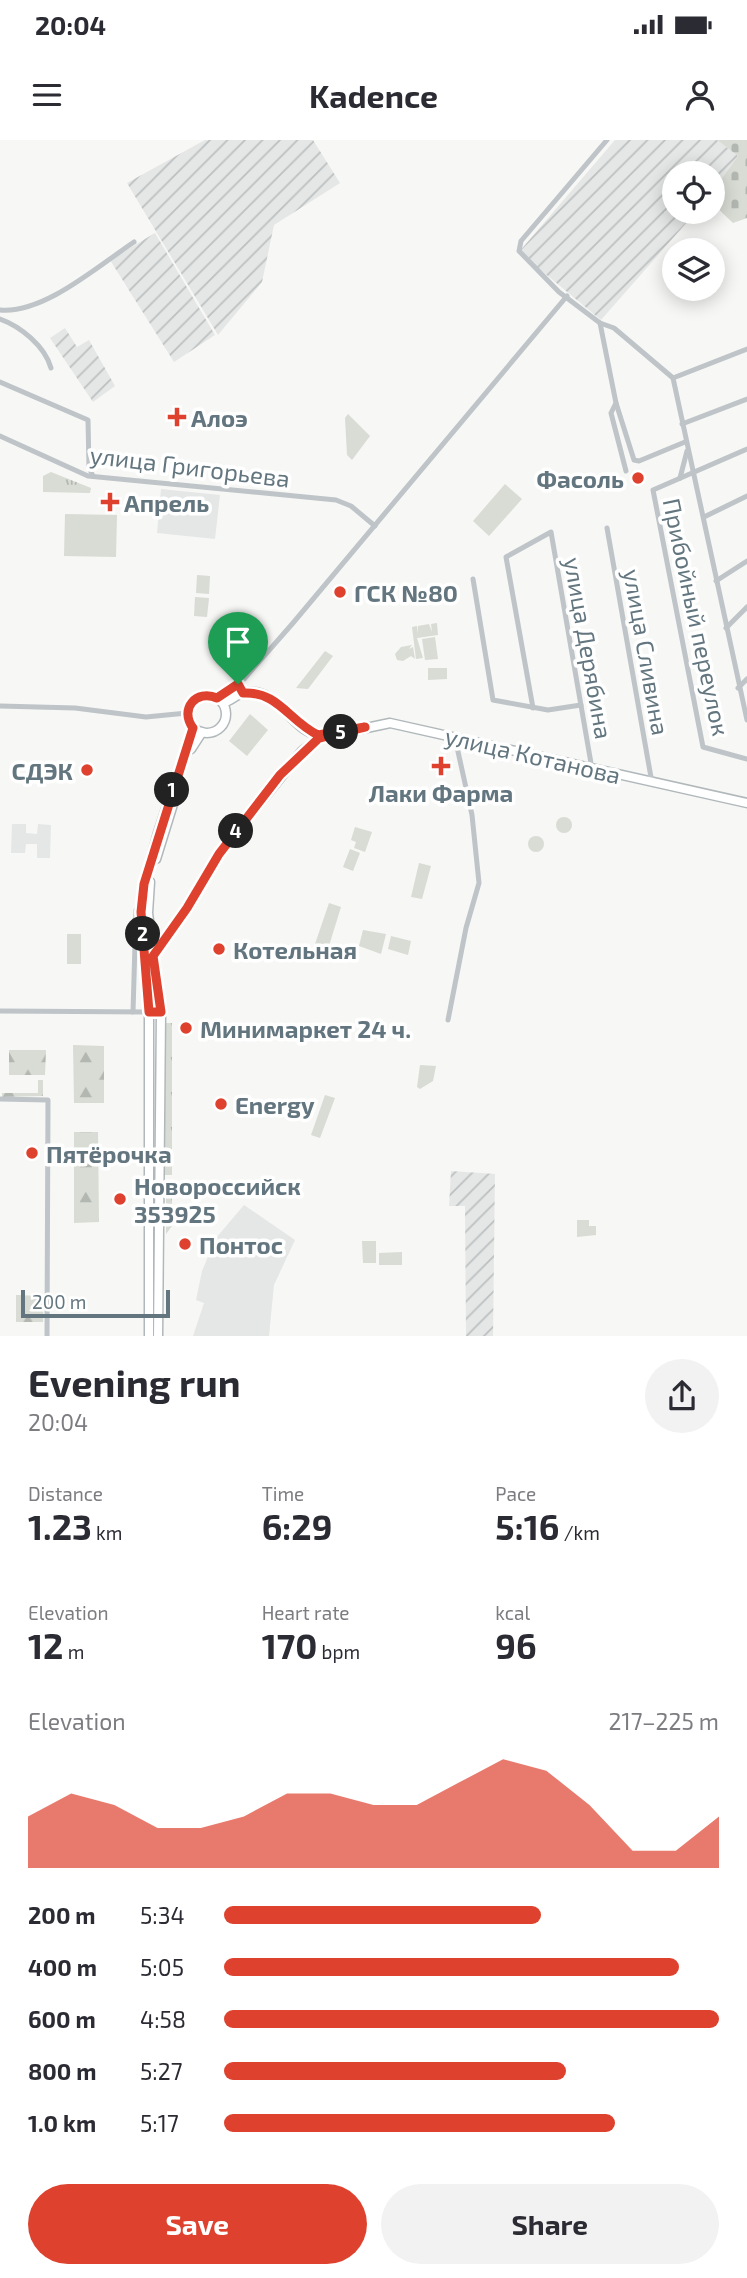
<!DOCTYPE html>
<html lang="en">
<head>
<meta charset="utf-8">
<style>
  :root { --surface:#fff; --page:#f2f2f3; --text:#2b2b33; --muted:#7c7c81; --accent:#de422e }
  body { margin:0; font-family:"Exo 2",sans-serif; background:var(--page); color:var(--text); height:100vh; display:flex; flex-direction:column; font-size:26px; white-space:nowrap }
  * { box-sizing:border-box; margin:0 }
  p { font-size:23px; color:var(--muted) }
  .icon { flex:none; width:38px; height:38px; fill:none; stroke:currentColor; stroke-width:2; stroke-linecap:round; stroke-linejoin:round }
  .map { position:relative; height:1196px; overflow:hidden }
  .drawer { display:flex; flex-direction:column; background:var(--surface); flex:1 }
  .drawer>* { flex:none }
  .controls { position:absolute; left:662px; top:21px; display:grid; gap:14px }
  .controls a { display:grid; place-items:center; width:63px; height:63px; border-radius:50%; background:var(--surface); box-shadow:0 4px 18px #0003; font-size:35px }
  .scale { position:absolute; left:21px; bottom:18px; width:149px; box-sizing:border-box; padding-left:7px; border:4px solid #63767f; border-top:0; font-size:19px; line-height:24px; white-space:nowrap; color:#63767f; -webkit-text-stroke:5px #fff; paint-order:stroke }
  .pin { position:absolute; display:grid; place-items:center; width:60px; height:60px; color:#fff; margin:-72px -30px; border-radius:50% 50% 50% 0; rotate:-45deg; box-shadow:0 0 7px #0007 }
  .pin .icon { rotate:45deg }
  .km { position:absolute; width:35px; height:35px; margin:-18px; border-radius:50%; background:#222; color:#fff; font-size:19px; line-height:35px; text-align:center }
  .round { display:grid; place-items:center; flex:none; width:74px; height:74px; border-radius:37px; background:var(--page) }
  .headline { display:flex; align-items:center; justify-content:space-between; height:119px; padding:0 28px }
  h1 { font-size:38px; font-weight:700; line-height:52px }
  .metrics { display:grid; grid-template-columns:repeat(3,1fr); gap:10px; height:119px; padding:7px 28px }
  .metrics div { display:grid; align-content:center }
  .metrics b { font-size:35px; font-weight:700 }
  .metrics small { font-size:19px; font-weight:400 }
  .metrics p { font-size:19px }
  .chart { height:196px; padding:14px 28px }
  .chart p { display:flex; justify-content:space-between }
  .chart svg { width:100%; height:126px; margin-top:7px; fill:var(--accent); opacity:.7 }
  .action { display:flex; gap:14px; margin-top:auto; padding:14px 28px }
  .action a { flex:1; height:80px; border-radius:42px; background:var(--accent); color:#fff; font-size:28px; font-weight:700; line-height:80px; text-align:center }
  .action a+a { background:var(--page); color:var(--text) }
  ul { padding:0 28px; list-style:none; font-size:23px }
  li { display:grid; grid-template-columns:112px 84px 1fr; align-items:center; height:52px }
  li i { height:18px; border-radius:9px; background:var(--accent) }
  .status { display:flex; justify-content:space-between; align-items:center; height:49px; padding:0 35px; background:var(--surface); direction:ltr }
  .status svg { height:19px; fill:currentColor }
  header { display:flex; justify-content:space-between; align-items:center; height:91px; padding:0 28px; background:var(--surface); font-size:32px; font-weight:700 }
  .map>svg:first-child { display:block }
  .built { fill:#e5e7e6 }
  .industrial { fill:url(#industrial-furrows) }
  .grass { fill:url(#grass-tufts) }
  .forest { fill:url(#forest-firs) }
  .cemetery { fill:url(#cemetery-stones) }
  .park { fill:#d8dcd4 }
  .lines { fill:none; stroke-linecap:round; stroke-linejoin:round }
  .secondary-casing { stroke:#b1b8bb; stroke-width:11 }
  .street { stroke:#bec4c7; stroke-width:5 }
  .secondary { stroke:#fff; stroke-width:8 }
  .route-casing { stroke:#fff; stroke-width:14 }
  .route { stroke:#de422e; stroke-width:9 }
  .poi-dot { fill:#de422e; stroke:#fff; stroke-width:2.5 }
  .labels { text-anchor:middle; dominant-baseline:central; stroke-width:7; stroke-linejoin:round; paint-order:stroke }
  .poi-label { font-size:24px; font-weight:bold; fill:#63767f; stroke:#fff; text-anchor:start }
  .street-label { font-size:24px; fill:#63767f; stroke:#fff }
</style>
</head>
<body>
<div class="status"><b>20:04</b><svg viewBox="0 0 49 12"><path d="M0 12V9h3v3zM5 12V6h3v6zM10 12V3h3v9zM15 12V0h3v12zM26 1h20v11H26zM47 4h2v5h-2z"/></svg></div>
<header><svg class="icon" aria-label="menu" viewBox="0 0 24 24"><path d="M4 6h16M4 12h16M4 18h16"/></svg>Kadence<svg class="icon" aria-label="person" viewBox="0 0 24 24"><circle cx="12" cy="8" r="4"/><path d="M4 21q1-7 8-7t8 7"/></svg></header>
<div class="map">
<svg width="747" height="1197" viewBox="0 0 747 1197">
  <defs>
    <pattern id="industrial-furrows" width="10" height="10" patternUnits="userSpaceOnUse" patternTransform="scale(1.75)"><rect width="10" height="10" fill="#e5e7e6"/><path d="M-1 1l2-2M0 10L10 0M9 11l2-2" fill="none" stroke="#bdc0c0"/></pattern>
    <pattern id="grass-tufts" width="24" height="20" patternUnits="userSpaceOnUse" patternTransform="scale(1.75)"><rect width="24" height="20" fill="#d8dcd4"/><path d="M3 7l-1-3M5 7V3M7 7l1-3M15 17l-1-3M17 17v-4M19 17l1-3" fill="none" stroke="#b3b7b1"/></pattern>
    <pattern id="forest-firs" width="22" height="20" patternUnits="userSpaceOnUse" patternTransform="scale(1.75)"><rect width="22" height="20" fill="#d8dcd4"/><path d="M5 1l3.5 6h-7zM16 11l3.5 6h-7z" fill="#b3b7b1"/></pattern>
    <pattern id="cemetery-stones" width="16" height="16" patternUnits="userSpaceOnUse" patternTransform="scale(1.75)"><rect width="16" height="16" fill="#d8dcd4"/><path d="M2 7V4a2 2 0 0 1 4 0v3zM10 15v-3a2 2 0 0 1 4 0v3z" fill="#b3b7b1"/></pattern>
  </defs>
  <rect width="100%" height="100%" fill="#f7f7f5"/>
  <g class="built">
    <path d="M161,349L220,355L215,399L157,393Z"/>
    <path d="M12,684H26V693L37,694L38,684L51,685L50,718H37V704H26L25,713H11Z"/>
    <path d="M244,1065L295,1100L274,1145L269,1196H193L204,1163L196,1160L202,1131L216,1098Z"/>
  </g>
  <g class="industrial">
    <path d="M205,0H313L340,43L274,85L262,142L218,195L127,43Z"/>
    <path d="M615,0H717L738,16L712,52V33H674V72H696L601,180L519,112Z"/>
    <path d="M155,93L215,195L174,222L110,120Z"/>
    <path d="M65,188L77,207L89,200L115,246L93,262L50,198Z"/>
    <path d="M451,1031L495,1034L493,1196H466L465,1066H449Z"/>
  </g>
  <g class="grass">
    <path d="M51,332L91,348L90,353L43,352V336Z"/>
    <rect x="165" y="883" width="7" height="152"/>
    <path d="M166,1053H172V1086L166,1094Z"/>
  </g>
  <g class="forest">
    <path d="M73,905L104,906V963H74Z"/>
    <path d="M9,910H46L45,935H9Z"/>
    <path d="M38,940H43V956L2,957V953H38Z"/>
    <path d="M74,992H98L99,1082L74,1083Z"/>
    <path d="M16,1155L44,1156L43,1182H16Z"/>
  </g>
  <path class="cemetery" d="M717,0H747V78L733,83L712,63V52L738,16Z"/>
  <g class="park">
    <path d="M348,274L370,296L352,320L347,315L345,278Z"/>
    <path d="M505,344L522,359L489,396L473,381Z"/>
    <path d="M65,374L117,375L116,417L64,416Z"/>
    <path d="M197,435L210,436L209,454L196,453Z"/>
    <path d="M195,457L209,458L207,477L194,476Z"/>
    <path d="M437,483L438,495L417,498L423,518L416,519L412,487L417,486L418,494V486L429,484L432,492L431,484Z"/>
    <path d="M435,497L438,519L425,520L422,499Z"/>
    <path d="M412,505L409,509L413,507L415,519L411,516L403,521L397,520L395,514L401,507Z"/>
    <path d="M325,511L333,516L308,549L296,548Z"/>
    <path d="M428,528H447V539L428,540Z"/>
    <path d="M250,574L268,590L247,616L229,601Z"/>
    <circle cx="564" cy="685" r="8"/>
    <path d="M355,687L372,692L365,712L354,708L356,702L351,700Z"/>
    <circle cx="536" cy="704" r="8"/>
    <path d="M350,709L360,713L353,731L343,727Z"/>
    <path d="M419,723L431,726L422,759L411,757Z"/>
    <path d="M329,763L341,767L328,809L315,804Z"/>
    <path d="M363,790L386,794L381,814L359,806Z"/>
    <rect x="67" y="794" width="14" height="30"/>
    <path d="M391,796L411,801L408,815L388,809Z"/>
    <path d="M420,925L436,926L433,941L420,949L417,947Z"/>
    <path d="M325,955L335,958L320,998L311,995Z"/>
    <path d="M577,1080H589V1086H596V1095L577,1097Z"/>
    <path d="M362,1101H376V1123H363Z"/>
    <path d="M402,1112V1125H379V1113Z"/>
  </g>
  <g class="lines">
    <g class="secondary-casing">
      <g id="secondary">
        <circle cx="207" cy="574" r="19"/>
        <path d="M223,563C230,561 236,555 243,553C280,544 291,597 324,595"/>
        <path d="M191,609L202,592"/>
        <path d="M156,719L178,648"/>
        <path d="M150,742L148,773L161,872L158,1197"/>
        <path d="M153,816L187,768L219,714L302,611L319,598L390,583L747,663"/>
        <path d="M149,1197V872L141,772L144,744L158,693L193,588"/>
      </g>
    </g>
    <g class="street">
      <path d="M607,0L521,101L519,111L559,152L600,183L614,188L673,238L747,580"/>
      <path d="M0,170C44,174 98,126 134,102"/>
      <path d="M0,179C20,186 45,206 51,228"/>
      <path d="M600,183L616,263L611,273L626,331"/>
      <path d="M673,238L747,209"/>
      <path d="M0,242L88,280L89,328L93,336"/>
      <path d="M616,263L634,320L639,321L685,302"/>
      <path d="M682,284L747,259"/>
      <path d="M0,296L88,336L336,360L351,366L375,386"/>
      <path d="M747,309L653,350L703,607L747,619"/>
      <path d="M680,338L687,311"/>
      <path d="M704,377L747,356"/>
      <path d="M607,388L652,643"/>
      <path d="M473,439L493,560L548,570L581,565"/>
      <path d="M716,441L747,421"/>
      <path d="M726,488L747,467"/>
      <path d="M738,548L747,539"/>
      <path d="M217,558L244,539L293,483L567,156"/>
      <path d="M0,566L75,568L146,577L187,573"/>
      <path d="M533,568L506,417L551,392L592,629"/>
      <path d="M0,871L149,872"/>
      <path d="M133,872L136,770"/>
      <path d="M448,880L466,788L479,743L472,675L455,598"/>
      <path d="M0,959L48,960L47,1197"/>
    </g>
    <use href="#secondary" class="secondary"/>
  </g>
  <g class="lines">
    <g class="route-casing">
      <path id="route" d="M238,544L243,553C278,551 289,581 318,595L365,587L319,598L280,635L219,714L187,768L153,816L161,872H149L141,772L144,744L193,588C179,569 196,549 217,558Z"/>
    </g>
    <use href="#route" class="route"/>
  </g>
  <g class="poi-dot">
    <path d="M173.5 266.5h7v7h7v7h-7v7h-7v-7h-7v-7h7z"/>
    <circle cx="638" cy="338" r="7"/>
    <path d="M106.5 351.5h7v7h7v7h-7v7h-7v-7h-7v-7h7z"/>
    <circle cx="340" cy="452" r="7"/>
    <path d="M437.5 615.5h7v7h7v7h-7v7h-7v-7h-7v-7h7z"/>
    <circle cx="87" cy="630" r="7"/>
    <circle cx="219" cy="809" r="7"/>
    <circle cx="186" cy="888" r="7"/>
    <circle cx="221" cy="964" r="7"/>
    <circle cx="32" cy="1013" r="7"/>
    <circle cx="120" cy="1059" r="7"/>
    <circle cx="185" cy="1104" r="7"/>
  </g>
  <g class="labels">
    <g class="poi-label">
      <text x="191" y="277">Алоэ</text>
      <text x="624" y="338" text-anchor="end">Фасоль</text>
      <text x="124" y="362">Апрель</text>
      <text x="354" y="452">ГСК №80</text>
      <text x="73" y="630" text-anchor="end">СДЭК</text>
      <text x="441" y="652" text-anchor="middle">Лаки Фарма</text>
      <text x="233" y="809">Котельная</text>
      <text x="200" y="888">Минимаркет 24 ч.</text>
      <text x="235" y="964">Energy</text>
      <text x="46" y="1013">Пятёрочка</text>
      <text x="134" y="1045">Новороссийск<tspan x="134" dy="28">353925</tspan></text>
      <text x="199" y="1104">Понтос</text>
    </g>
    <g class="street-label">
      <text transform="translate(190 326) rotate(7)">улица Григорьева</text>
      <text transform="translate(697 477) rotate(78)">Прибойный переулок</text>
      <text transform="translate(589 508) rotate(80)">улица Дерябина</text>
      <text transform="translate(647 512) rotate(80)">улица Сливина</text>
      <text transform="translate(533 615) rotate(13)">улица Котанова</text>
    </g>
  </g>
</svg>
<div class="controls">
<a><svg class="icon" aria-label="locate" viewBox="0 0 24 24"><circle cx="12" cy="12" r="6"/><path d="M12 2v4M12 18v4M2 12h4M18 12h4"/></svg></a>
<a><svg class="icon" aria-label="layers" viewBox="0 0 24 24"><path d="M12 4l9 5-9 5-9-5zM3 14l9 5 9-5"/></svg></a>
</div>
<div class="scale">200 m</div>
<div class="pin" style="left:238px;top:544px;background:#1e9e55"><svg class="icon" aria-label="arrive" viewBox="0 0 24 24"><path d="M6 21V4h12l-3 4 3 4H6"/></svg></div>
<b class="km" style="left:172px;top:650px">1</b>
<b class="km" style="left:143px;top:794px">2</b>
<b class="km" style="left:236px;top:691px">4</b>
<b class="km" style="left:341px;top:592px">5</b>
</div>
<section class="drawer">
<div class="headline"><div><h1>Evening run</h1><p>20:04</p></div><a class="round"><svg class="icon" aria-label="share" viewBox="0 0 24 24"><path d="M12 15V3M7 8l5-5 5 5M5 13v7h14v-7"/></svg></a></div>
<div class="metrics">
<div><p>Distance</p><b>1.23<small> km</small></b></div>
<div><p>Time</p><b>6:29</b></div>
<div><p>Pace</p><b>5:16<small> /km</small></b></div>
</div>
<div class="metrics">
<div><p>Elevation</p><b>12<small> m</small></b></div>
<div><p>Heart rate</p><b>170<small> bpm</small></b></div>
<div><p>kcal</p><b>96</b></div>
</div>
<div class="chart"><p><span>Elevation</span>217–225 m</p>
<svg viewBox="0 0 160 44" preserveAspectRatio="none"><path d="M0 44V26L10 18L20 22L30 30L40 30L50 26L60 18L70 18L80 22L90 22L100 14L110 6L120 10L130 22L140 38L150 38L160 26V44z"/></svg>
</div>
<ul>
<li><b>200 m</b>5:34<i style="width:64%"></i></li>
<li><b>400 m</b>5:05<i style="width:92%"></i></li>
<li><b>600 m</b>4:58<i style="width:100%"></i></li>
<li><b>800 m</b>5:27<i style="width:69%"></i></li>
<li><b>1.0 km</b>5:17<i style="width:79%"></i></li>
</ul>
<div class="action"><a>Save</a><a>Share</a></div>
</section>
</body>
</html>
